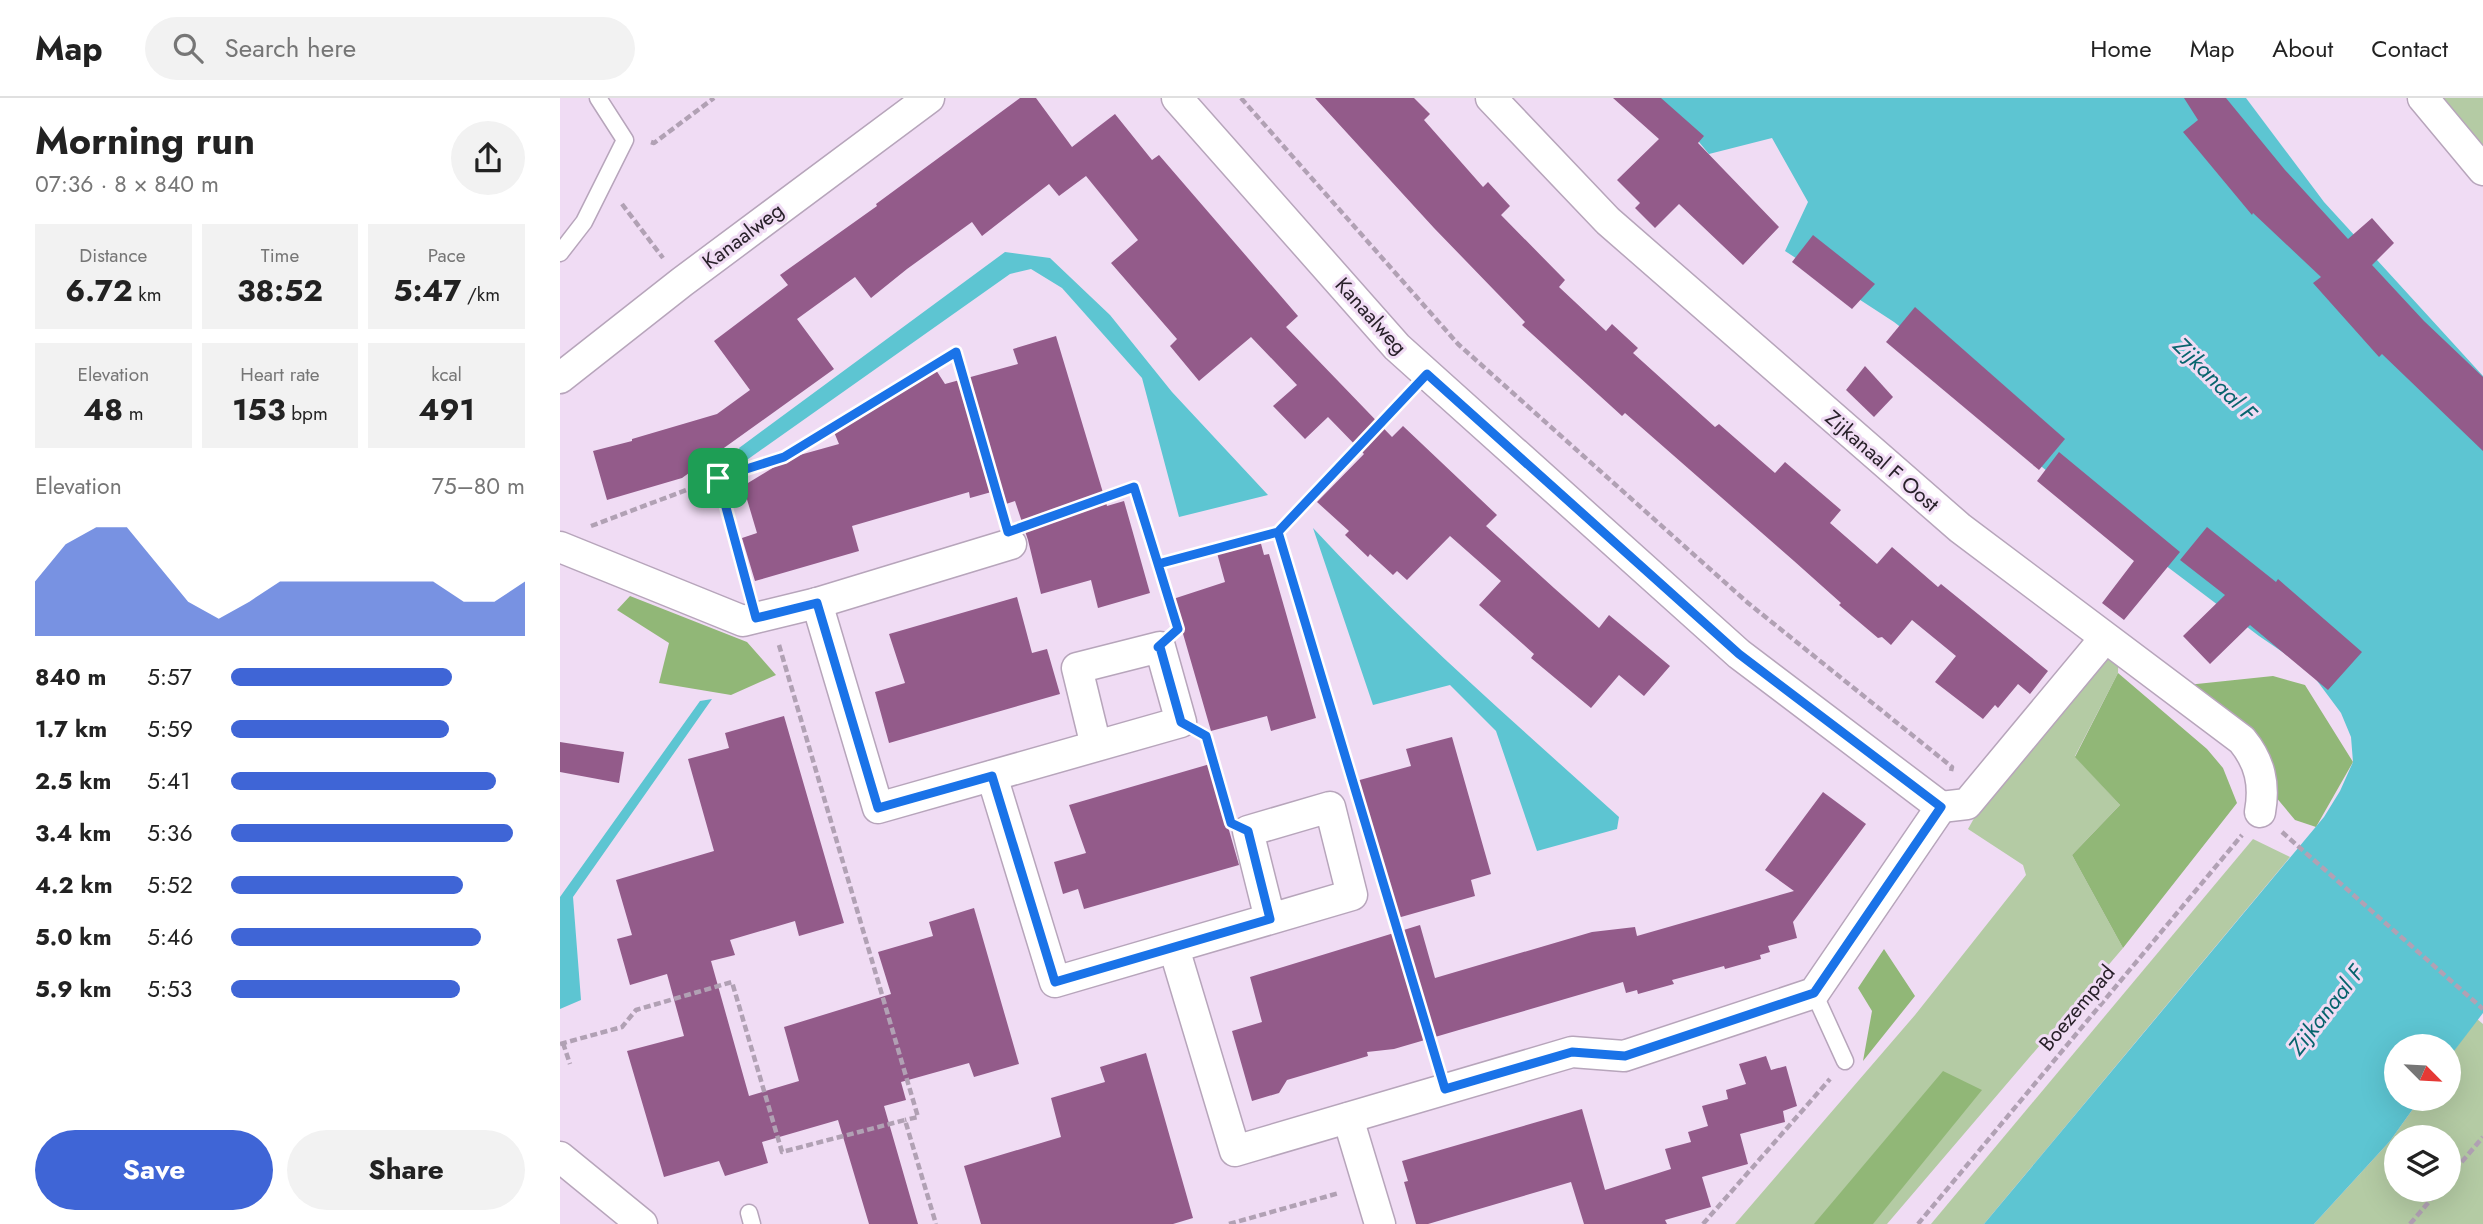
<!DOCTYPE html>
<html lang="en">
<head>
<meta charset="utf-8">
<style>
  :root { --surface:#fff; --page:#f2f2f2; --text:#222; --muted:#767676; --line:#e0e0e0; --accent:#3f65d6 }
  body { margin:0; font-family:Jost,sans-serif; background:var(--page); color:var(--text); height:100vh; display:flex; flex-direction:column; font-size:26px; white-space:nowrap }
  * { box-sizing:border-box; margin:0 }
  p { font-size:23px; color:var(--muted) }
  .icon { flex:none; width:38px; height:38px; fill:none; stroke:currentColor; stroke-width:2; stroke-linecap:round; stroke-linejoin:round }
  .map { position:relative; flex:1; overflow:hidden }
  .sheet { display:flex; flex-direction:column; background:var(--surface); width:560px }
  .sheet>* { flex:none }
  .needle { width:46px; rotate:114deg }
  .controls { position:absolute; left:1824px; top:936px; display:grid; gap:14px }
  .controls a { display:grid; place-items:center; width:77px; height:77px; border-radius:50%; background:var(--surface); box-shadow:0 7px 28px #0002; font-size:35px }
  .pin { position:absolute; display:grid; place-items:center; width:60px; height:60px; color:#fff; margin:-30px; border-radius:14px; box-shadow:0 4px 10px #0006 }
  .round { display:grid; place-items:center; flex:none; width:74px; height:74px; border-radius:37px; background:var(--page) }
  .summary { display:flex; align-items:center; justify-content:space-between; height:119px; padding:0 35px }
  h1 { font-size:38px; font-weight:700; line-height:52px }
  .figures { display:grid; grid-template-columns:repeat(3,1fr); gap:10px; height:119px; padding:7px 35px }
  .figures div { display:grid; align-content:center; border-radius:0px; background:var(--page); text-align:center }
  .figures b { font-size:30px; font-weight:700 }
  .figures small { font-size:19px; font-weight:400 }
  .figures p { font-size:19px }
  .chart { height:196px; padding:14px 35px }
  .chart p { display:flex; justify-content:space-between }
  .chart svg { width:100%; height:126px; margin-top:7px; fill:var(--accent); opacity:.7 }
  .button { display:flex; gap:14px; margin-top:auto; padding:14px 35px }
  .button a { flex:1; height:80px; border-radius:42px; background:var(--accent); color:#fff; font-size:28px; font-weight:700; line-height:80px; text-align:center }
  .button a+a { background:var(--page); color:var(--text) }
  ul { padding:0 35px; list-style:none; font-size:23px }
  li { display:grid; grid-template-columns:112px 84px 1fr; align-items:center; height:52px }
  li i { height:18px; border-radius:9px; background:var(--accent) }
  header { display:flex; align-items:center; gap:42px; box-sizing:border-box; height:98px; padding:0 35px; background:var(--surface); border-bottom:2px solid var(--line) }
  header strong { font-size:33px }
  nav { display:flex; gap:38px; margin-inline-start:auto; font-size:24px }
  .search { width:490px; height:63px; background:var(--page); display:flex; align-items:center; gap:18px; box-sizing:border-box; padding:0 24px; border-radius:38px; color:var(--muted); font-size:26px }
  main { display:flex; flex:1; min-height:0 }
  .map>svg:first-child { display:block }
  .green { fill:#b4cba4; fill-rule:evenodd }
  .forest { fill:#91b777 }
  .water { fill:#5dc5d2 }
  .building { fill:#935b8a }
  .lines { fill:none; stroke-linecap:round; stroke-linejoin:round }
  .service-casing { stroke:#b7a5bb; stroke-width:19 }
  .minor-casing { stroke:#b7a5bb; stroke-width:33 }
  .path { stroke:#b1a1b4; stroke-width:4.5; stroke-dasharray:7 3.5; stroke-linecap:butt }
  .service { stroke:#fff; stroke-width:16 }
  .minor { stroke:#fff; stroke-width:30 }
  .route-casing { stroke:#fff; stroke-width:14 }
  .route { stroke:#1a73e8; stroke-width:9 }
  .labels { text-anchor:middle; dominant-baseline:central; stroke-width:6; stroke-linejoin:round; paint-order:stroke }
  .street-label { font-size:21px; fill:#29212a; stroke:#f0dcf4 }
  .water-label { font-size:23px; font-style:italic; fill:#08646d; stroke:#f0dcf4 }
</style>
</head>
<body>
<header>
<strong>Map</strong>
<div class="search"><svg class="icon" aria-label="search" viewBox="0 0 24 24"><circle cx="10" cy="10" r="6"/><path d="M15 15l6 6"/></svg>Search here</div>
<nav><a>Home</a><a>Map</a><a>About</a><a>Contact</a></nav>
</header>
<main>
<section class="sheet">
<div class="summary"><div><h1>Morning run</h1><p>07:36 · 8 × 840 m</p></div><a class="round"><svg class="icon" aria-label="share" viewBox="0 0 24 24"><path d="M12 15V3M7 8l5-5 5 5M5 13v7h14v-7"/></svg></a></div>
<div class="figures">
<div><p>Distance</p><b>6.72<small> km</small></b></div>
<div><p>Time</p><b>38:52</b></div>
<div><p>Pace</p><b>5:47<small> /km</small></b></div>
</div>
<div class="figures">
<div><p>Elevation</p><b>48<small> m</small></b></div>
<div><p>Heart rate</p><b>153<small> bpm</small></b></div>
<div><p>kcal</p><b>491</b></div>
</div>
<div class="chart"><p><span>Elevation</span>75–80 m</p>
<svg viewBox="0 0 160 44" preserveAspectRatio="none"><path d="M0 44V25L10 12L20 6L30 6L40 19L50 32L60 38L70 32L80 25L90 25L100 25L110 25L120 25L130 25L140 32L150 32L160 25V44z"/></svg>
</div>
<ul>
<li><b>840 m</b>5:57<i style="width:75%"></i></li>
<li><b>1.7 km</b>5:59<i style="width:74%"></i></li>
<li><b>2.5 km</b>5:41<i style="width:90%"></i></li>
<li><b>3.4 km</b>5:36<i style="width:96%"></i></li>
<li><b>4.2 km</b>5:52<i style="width:79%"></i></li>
<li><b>5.0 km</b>5:46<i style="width:85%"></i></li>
<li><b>5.9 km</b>5:53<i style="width:78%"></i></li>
</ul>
<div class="button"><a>Save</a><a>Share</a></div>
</section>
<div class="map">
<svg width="1923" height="1126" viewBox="0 0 1923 1126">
  <rect width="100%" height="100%" fill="#f0dcf4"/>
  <g class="green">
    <path d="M1876,0H1923V57Z"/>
    <path d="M1559,536L1558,575L1515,658L1560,707L1512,757L1563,850L1327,1126H1175L1355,917L1466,777L1463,767L1408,731L1426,699Z"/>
    <path d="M1693,741L1730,759L1424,1126H1371Z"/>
    <path d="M1917,921L1923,926V1126H1754L1830,1043L1860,1001H1888V961ZM1836,1040H1888V1092H1836Z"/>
  </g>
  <g class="forest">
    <path d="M70,498L187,544L216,577L171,597L99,585L109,545L57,512Z"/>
    <path d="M1558,575L1647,651L1663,670L1677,705L1563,850L1512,757L1560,707L1515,659Z"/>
    <path d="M1713,578L1745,587L1793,664L1756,729L1735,722L1715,698L1709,657L1627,587Z"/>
    <path d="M1324,851L1355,898L1303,963L1312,913L1298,890Z"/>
    <path d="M1383,973L1422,992L1313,1126H1254Z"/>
  </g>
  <g class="water">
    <path d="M1087,0H1686L1764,104L1923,278V915L1888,961V948H1836V1001H1860L1830,1043L1754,1126H1424L1764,719L1780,693L1793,664L1791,639L1781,615L1749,572L1699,538L1597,461L1477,365L1474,332L1334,224L1225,153L1248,104L1212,40L1149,56L1134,38Z"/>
    <path d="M445,154L490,160L550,217L612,294L708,397L619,419L582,280L502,190L471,171L450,176L184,364L179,350Z"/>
    <path d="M753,430C849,533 955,625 1059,719L1057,731L977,753L936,633L890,587L813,607Z"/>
    <path d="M152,601L13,799L21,902L0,911V799L140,603Z"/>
  </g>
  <g class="building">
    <path d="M460,0H476L512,49L555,16L592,62L599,57L738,218L726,229L832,339L843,328L937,417L926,428L994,490L1039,530L1049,517L1110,568L1084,598L1059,577L1031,610L971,560L974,556L919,507L941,483L890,438L847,482L837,473L833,477L810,456L808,459L785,437L789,433L757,404L804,356L768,319L745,341L713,308L737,287L691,239L639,283L610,248L617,241L551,165L578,142L526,78L499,98L489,86L422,138L412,124L347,171L311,200L295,179L237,221L274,271L122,380L47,402L33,353L72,343V341L157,316L190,292L154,243L228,187L220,177L317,108L316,106Z"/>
    <path d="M755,0H854L870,16L864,22L923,89L928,84L950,108L941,117L1005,182L999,189L1046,233L1052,226L1078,250L1073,255L1155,329L1159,326L1215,375L1225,364L1281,412L1270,425L1317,466L1332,449L1378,489L1381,486L1488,573L1470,596L1458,586L1438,610L1435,607L1423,621L1375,584L1396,558L1352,522L1331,547L1322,539L1318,540L1279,507L1281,505L1234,463L1065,315L1062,318L962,227L965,224L874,130Z"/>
    <path d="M1053,0H1101L1144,38L1138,45L1219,129L1183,167L1119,106L1095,130L1075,110L1080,105L1057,82L1099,41Z"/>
    <path d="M1624,0H1666L1725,72L1788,141L1812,120L1834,145L1812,167L1864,223L1923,279V353L1822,256L1819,259L1753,185L1761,179L1693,115L1692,117L1623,34L1638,22Z"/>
    <path d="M1253,137L1315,186L1292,211L1232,164Z"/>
    <path d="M1355,209L1505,341L1479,372L1326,244Z"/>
    <path d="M496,238L547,408L564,403L590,495L538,510L531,482L481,496L468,442L455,403L446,406L442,391L410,400L409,394L292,428L299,453L195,483L182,440L197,435L183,388L229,360L279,346L274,334L376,272L385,286L458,266L453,251Z"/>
    <path d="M1305,268L1333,299L1314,319L1286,292Z"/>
    <path d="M1499,354L1620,454L1564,522L1542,505L1574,463L1477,383Z"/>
    <path d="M1647,429L1716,484L1718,481L1802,554L1768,592L1690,527L1650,566L1623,538L1665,497L1620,462Z"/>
    <path d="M700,442L704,457L709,456L756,620L711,633L707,618L651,633L613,501L665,484L657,455Z"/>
    <path d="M457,499L472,555L487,551L500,596L329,645L315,594L345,585L329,536Z"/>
    <path d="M224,618L284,825L239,838L235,823L170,842L175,857L151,863L189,998L239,983L224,929L331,896L318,854L373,838L369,824L414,810L459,966L414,979L409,965L341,984L346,1002L324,1008L358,1126H309L278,1022L202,1044L208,1065L165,1078L159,1063L104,1079L67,953L124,938L107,876L70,887L57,841L72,837L56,782L154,753L128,661L169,650L165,635Z"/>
    <path d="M892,639L931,776L911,782L915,798L834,821L796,683L851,668L846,651Z"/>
    <path d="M0,644L64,654L59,685L0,674Z"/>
    <path d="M650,666L679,767L524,811L518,791L503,796L494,764L526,755L509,707Z"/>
    <path d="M1263,694L1306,726L1233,824L1237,840L1208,848L1210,854L1200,857L1201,861L1165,871L1164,868L1112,882L1114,886L1078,896L1077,892L1066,895L1063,884L834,951L807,954L808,958L727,982L719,995L692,1003L672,933L702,924L690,879L860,827L875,880L1032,834L1075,829L1077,838L1234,793L1205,772Z"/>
    <path d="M586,955L633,1120L613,1126H421L404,1068L501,1039L491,1000L545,984L540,969Z"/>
    <path d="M1206,958L1211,972L1226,968L1237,1008L1223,1013L1225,1024L1180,1036L1188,1066L1142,1079L1151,1109L1105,1122L1107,1126H1024L1011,1084L868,1126H856L844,1084L848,1083L842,1063L1022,1011L1045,1092L1111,1071L1105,1051L1131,1044L1128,1034L1148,1028L1142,1008L1168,1001L1166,992L1186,986L1179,966Z"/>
  </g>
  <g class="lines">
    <g class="service-casing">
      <g id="service">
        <path d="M0,155L24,124L65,42L38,0"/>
        <path d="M1254,895L1285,963"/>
        <path d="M189,1115L192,1126"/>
      </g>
    </g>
    <g class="minor-casing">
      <g id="minor">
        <path d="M617,0L837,249L1179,556L1381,709"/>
        <path d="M931,0L1048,123L1400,430L1682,642C1700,664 1705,686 1700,714"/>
        <path d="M1863,0L1923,72"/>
        <path d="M0,280L122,184L369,0"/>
        <path d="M0,449L183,523L257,505L451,446"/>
        <path d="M257,505L318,710L621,624L600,549L517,570L536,648"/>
        <path d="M432,678L495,884L792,797L770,709L688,733L710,821"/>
        <path d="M1381,709L1407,706L1545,540"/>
        <path d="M614,850L675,1053L1012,954L1064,958L1254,895L1381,709"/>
        <path d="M788,1020L820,1126"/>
        <path d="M0,1059L82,1126"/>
      </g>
    </g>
    <g class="path">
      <path d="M681,0L898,246L1188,505L1392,669L1391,673"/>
      <path d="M91,44L94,45L154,0"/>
      <path d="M62,106L103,160"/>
      <path d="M472,425L574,389L615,522"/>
      <path d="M31,428L158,380"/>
      <path d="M717,434L845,300"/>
      <path d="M598,466L717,434L793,685"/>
      <path d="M188,488L158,380L224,359L396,254L443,416"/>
      <path d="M219,547L358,1019L345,1022"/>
      <path d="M647,643L666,709"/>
      <path d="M1722,734L1923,911"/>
      <path d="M826,794L875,960"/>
      <path d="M3,945L10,966"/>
      <path d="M0,946L62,929L76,912L172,884L222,1054L345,1022L376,1126"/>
      <path d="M1888,1080L1923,1039"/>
      <path d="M669,1126L779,1095"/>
      <path d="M1143,1126L1270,981"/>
      <path d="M1358,1126L1682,737"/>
      <path d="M1850,1126L1879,1092"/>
    </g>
    <use href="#service" class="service"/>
    <use href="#minor" class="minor"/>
  </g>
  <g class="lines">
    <g class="route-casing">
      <path id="route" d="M158,380L196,520L257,505L318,710L432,678L495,884L710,821L688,733L671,725L646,638L621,624L600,549H598L618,531L598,466L718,434L867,276L1179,556L1381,709L1254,895L1065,958L1012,954L885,991L718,434L598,466L574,389L448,434L396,254L224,359L158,380"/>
    </g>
    <use href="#route" class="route"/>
  </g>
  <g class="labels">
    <g class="street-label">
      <text transform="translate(183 138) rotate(-37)">Kanaalweg</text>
      <text transform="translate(811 218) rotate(48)">Kanaalweg</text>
      <text transform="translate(1322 363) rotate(41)">Zijkanaal F Oost</text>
      <text transform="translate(1517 910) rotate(-50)">Boezempad</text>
    </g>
    <g class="water-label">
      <text transform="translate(1655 281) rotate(45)">Zijkanaal F</text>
      <text transform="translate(1766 912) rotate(-52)">Zijkanaal F</text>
    </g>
  </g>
</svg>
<div class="controls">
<a><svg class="needle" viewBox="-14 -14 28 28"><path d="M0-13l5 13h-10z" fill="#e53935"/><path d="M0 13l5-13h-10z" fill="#767676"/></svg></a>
<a><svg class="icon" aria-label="layers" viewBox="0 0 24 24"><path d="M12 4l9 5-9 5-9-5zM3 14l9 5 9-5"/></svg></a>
</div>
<div class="pin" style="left:158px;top:380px;background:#1e9e55"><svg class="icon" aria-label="arrive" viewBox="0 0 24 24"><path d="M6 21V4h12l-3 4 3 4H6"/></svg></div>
</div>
</main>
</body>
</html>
